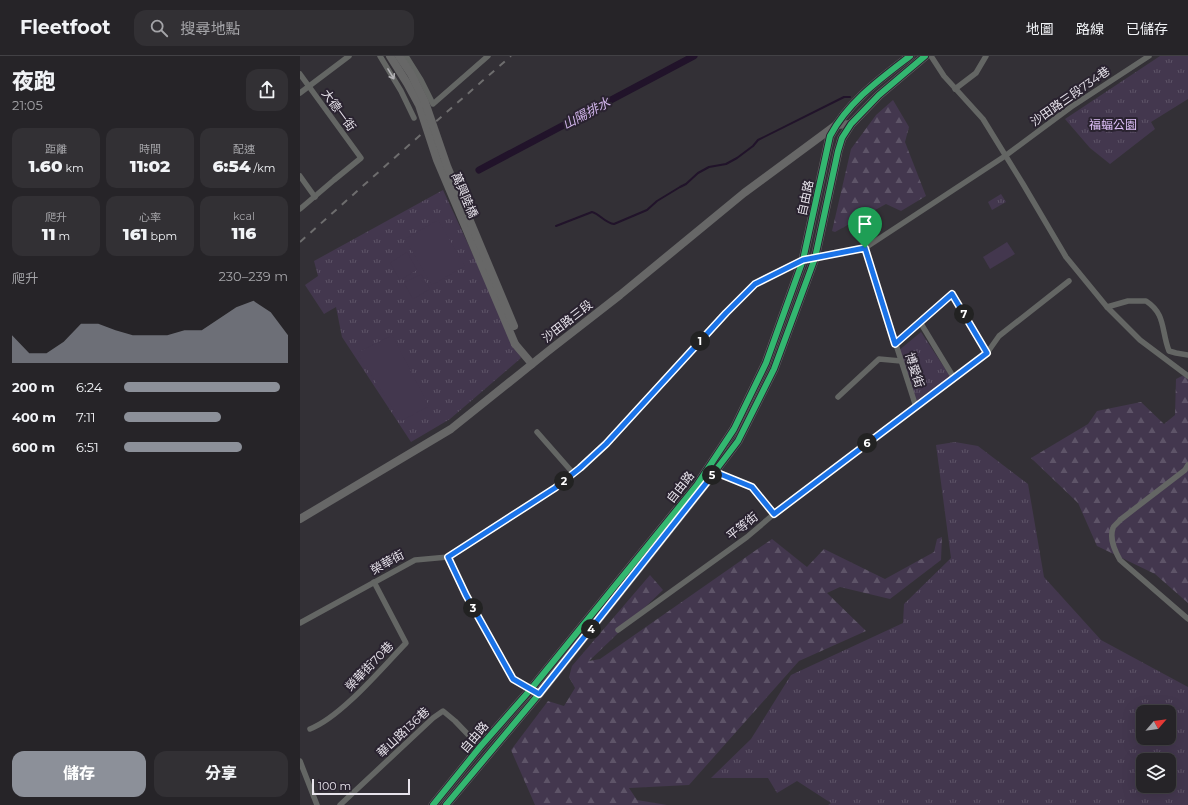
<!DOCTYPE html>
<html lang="zh-TW">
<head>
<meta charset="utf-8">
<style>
  :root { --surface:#262428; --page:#323034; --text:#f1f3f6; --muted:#a4a4a8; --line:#424145; --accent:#8c9099 }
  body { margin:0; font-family:Montserrat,"Noto Sans TC",sans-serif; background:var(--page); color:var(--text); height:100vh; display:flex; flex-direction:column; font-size:15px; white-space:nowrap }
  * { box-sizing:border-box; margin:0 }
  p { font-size:13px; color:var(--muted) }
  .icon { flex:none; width:22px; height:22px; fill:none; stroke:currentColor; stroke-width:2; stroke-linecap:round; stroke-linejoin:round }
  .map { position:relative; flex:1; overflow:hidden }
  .details { display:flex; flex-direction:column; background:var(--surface); width:300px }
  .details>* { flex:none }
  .needle { width:26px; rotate:62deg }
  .tools { position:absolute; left:836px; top:649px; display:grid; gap:8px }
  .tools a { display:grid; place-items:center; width:40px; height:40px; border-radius:8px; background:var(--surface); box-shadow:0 4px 16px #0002,0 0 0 1px var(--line); font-size:20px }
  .scale { position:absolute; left:12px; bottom:10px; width:98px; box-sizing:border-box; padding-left:4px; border:2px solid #e8e4ec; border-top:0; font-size:11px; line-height:14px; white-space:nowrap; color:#e8e4ec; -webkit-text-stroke:3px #2a2330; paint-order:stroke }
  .pin { position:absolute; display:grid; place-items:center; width:34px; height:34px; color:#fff; margin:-41px -17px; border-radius:50% 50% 50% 0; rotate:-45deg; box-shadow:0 0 4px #0007 }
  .pin .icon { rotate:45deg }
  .km { position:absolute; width:20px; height:20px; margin:-10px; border-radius:50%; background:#222; color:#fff; font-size:11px; line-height:20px; text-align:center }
  .round { display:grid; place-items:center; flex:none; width:42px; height:42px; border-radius:12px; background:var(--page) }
  .headline { display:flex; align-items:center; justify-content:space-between; height:68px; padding:0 12px }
  h1 { font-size:22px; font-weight:800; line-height:30px }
  .figures { display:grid; grid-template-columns:repeat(3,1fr); gap:6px; height:68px; padding:4px 12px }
  .figures div { display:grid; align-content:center; border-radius:10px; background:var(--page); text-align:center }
  .figures b { font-size:17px; font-weight:800 }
  .figures small { font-size:11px; font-weight:400 }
  .figures p { font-size:11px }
  .chart { height:112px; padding:8px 12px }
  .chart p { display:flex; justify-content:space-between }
  .chart svg { width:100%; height:72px; margin-top:4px; fill:var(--accent); opacity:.7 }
  .cta { display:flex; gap:8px; margin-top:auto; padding:8px 12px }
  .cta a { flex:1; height:46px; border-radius:12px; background:var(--accent); color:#fff; font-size:16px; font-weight:800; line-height:46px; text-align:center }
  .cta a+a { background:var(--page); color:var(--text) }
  ul { padding:0 12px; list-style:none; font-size:13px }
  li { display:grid; grid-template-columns:64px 48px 1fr; align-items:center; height:30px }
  li i { height:10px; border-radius:5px; background:var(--accent) }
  header { display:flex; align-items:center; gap:24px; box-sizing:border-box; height:56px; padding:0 20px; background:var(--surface); border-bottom:1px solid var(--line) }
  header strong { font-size:19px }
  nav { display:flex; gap:22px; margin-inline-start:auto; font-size:14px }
  .search { width:280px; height:36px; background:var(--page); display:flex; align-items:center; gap:10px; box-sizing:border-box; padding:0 14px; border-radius:12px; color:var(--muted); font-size:15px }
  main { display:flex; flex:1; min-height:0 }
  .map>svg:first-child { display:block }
  .grass { fill:url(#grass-tufts); fill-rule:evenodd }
  .forest { fill:url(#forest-firs) }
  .pitch { fill:#43374e }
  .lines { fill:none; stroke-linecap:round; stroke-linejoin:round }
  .stream { stroke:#21132a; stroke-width:2 }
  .canal { stroke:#21132a; stroke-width:7 }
  .street { stroke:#646664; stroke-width:5.5 }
  .secondary { stroke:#676767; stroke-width:8 }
  .primary { stroke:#666; stroke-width:9 }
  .rail { stroke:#6e6d6e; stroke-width:2; stroke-dasharray:7 7; stroke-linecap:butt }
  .secondary-bridge { stroke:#676767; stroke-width:8 }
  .cycleway-casing { stroke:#2a2330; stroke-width:8 }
  .cycleway { stroke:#33b770; stroke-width:6 }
  .oneway { stroke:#b3b2b6 }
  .route-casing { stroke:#fff; stroke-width:8 }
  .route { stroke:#1a73e8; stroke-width:5 }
  .labels { text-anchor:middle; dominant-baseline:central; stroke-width:4; stroke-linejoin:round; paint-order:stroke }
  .street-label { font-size:12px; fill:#e8e4ec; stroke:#2a2330 }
  .park-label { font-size:12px; fill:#ddbff7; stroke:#2a2330 }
  .water-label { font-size:13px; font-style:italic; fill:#d2b5ec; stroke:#2a2330 }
</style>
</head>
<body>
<header>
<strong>Fleetfoot</strong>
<div class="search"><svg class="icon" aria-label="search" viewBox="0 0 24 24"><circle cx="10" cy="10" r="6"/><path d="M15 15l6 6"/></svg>搜尋地點</div>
<nav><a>地圖</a><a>路線</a><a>已儲存</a></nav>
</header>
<main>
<section class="details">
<div class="headline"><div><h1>夜跑</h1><p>21:05</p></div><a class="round"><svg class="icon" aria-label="share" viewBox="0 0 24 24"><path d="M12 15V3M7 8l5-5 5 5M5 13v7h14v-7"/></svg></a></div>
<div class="figures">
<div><p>距離</p><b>1.60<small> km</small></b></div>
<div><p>時間</p><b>11:02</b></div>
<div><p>配速</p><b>6:54<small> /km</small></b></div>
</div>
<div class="figures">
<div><p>爬升</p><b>11<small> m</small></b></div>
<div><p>心率</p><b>161<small> bpm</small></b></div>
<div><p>kcal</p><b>116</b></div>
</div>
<div class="chart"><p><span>爬升</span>230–239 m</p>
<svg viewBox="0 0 160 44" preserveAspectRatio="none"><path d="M0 44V27L10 38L20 38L30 31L40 20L50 20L60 24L70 27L80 27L90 27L100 24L110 24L120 17L130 10L140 6L150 13L160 27V44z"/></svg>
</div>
<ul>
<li><b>200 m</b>6:24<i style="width:95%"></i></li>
<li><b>400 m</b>7:11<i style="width:59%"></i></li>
<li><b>600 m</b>6:51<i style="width:72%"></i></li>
</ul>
<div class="cta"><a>儲存</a><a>分享</a></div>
</section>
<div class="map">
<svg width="888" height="749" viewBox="0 0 888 749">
  <defs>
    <pattern id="grass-tufts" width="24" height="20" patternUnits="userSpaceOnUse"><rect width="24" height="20" fill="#43374e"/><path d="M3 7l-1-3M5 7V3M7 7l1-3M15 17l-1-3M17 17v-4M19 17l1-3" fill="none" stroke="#5e5468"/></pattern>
    <pattern id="forest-firs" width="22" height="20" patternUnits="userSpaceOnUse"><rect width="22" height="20" fill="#43374e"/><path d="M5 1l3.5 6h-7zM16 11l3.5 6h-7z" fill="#5e5468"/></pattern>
  </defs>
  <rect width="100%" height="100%" fill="#333036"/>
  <g class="grass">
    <path d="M860,0H888V43L851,66L855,73L810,108L790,92L765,63Z"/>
    <path d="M143,134L221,302L150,363L111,386L42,281L36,251L24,258L5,229L18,220L14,205Z"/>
    <path d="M701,138L706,146L692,154L688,146Z"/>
    <path d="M621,276L650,320L615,346L598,295Z"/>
    <path d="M655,386L678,390L728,428L744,521L801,584L888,631V749H528L531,747L497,725L477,737L468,722H411L451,683L491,619L603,567L604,548L651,502L636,389ZM843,656H869V682H843ZM843,704H869V730H843Z"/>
  </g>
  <g class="forest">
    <path d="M593,44L609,71L605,86L626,140L601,155L586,148L535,176L532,175L551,93L576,59Z"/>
    <path d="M888,317V547L855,518L797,490L778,447L731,402L788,368L797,355L841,346L864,368L875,359L876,323Z"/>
    <path d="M642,481L641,504L590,543L540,531L527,537L566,575L499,605L389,729L329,732L337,744L367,749H235L211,694L248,645L264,650L275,632L269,621L272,610L350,519L363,534L289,605L300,603L472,483L507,511L524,493L585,523L634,496L637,483Z"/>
  </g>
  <g class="pitch">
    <path d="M138,164L165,210L132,229L105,183Z"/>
    <path d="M707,186L715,198L690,213L683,201Z"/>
    <path d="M107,196L117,214L100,224L90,207Z"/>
    <path d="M121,218L130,233L113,243L104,227Z"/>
    <path d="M92,279L129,350L101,365L57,297Z"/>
  </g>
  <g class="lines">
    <path class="stream" d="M256,170L292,156C300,158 305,167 314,168L347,154L357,145L380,131L386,128L398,117L409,111L426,108L437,102L453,90L458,84L544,41H550"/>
    <path class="canal" d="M179,114L394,0"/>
    <g class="street">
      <path d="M80,0L101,35L114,62"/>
      <path d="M106,0L121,24L133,48L188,0"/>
      <path d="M631,0L644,20L683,63L723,128L766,201L807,251L840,284L888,320"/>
      <path d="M0,18L61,102L34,124L0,153"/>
      <path d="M655,33L676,17L686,0"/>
      <path d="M0,37L49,0"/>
      <path d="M0,120L15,141"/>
      <path d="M565,192L616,351"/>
      <path d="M807,251L828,245H846C866,258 861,274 869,295L876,297L888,299"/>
      <path d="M620,266L654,322"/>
      <path d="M595,288L652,238L687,297"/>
      <path d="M538,341L579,303L601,305"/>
      <path d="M237,376L273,417"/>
      <path d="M888,409L885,414L820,464C818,467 814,469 813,472C809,483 815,495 820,504L888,563"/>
      <path d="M415,416L452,431L474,458"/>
      <path d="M148,501L166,539L213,623L232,634"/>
      <path d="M0,567L115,504L148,501L255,432L306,388L426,257L455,228L503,204L565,192L705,100L771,51L849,0"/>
      <path d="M318,574L447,481L474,458L687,297L699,280L769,225"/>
      <path d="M10,673C41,661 82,612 106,587L74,526"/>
      <path d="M0,705L17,749"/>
      <path d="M40,749L133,662L143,655L155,665L180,691"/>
    </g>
    <g class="secondary">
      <path d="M215,288L232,308"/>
      <path d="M0,463L151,373L247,296L320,239L444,137L536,69L551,68"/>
    </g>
    <g class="primary">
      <path d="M133,749L180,691L231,633L397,429L434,373L466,307L503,204L530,80C548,46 580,23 610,0"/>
      <path d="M146,749L239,638L403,431L438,385L474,313L515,202L538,95L542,82L551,68L579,39L625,0"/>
    </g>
    <path class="rail" d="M0,186L101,96L211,0"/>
    <g class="secondary-bridge">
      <path d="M90,0L107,27L119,49L137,104L215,288"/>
      <path d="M99,0L111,18L125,46L147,110L214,270"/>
    </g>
    <g class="cycleway-casing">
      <g id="cycleway">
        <path d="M133,749L180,691L231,633L397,429L434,373L466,307L503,204L530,80C548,46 580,23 610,0"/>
        <path d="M146,749L239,638L403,431L438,385L474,313L515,202L538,95L542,82L551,68L579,39L625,0"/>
      </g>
    </g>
    <use href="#cycleway" class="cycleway"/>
  </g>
  <defs><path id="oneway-shaft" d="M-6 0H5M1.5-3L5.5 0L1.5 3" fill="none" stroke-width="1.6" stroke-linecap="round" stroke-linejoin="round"/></defs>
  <use class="oneway" href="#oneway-shaft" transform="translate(91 18) rotate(59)"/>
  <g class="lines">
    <g class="route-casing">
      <path id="route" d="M565,192L595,288L652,238L687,297L474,458L452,431L415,416L239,638L213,623L166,539L148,501L255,432L280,412L306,388L426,257L455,228L503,204Z"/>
    </g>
    <use href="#route" class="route"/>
  </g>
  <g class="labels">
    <g class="street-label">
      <text transform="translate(770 40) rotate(-35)">沙田路三段734巷</text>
      <text transform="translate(39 54) rotate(54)">大德一街</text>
      <text transform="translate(165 139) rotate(67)">萬興陸橋</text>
      <text transform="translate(505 142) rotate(-78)">自由路</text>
      <text transform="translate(267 265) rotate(-38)">沙田路三段</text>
      <text transform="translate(615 314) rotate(72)">博愛街</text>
      <text transform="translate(380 431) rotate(-52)">自由路</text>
      <text transform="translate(442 470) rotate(-39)">平等街</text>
      <text transform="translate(87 506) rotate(-29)">榮華街</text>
      <text transform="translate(69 610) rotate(-46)">榮華街70巷</text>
      <text transform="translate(103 676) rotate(-43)">華山路136巷</text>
      <text transform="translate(174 681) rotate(-50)">自由路</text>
    </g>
    <g class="park-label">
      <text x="813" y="68">福蝠公園</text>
    </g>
    <g class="water-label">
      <text transform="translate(286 57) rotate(-28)">山陽排水</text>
    </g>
  </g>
</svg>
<div class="tools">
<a><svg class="needle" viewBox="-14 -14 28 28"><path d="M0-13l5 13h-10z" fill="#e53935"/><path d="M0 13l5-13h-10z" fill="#a4a4a8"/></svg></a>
<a><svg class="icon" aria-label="layers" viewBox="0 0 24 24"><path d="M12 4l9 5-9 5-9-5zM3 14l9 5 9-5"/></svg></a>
</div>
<div class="scale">100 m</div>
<div class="pin" style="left:565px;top:192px;background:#1e9e55"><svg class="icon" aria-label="arrive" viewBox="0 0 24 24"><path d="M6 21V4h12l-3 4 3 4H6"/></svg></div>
<b class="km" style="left:400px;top:285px">1</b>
<b class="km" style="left:264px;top:425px">2</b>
<b class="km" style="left:173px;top:552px">3</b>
<b class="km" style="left:291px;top:573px">4</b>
<b class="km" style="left:412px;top:419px">5</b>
<b class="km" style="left:567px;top:387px">6</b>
<b class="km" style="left:664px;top:258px">7</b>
</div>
</main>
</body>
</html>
